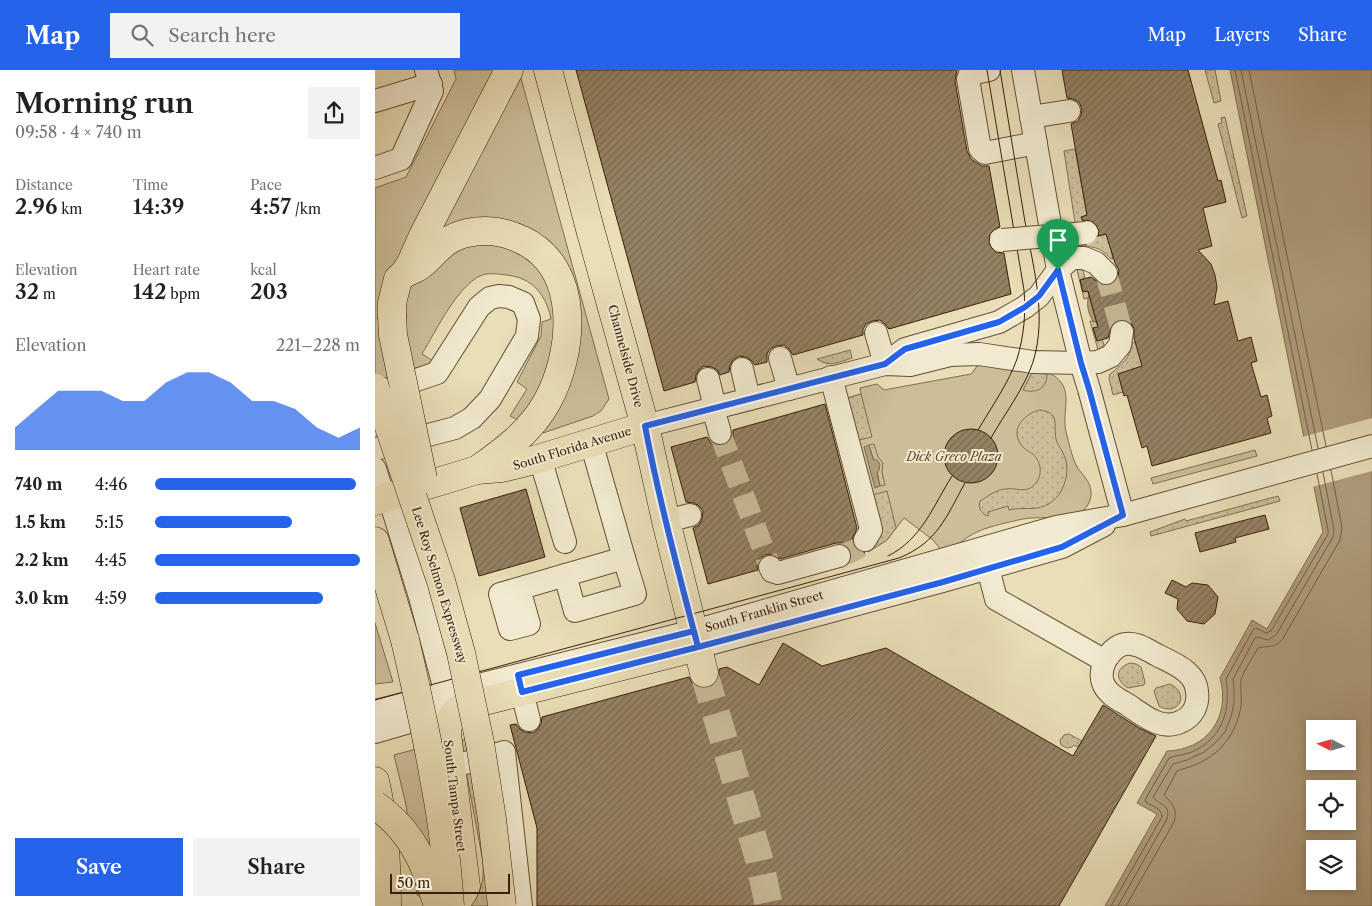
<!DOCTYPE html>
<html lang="en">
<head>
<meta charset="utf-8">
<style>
  :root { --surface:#fff; --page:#f2f2f2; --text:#202124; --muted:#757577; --accent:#2563eb }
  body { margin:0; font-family:"Libre Caslon Text",serif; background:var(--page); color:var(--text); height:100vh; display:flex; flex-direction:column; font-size:19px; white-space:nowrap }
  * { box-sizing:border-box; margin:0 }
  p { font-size:16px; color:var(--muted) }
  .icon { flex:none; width:28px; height:28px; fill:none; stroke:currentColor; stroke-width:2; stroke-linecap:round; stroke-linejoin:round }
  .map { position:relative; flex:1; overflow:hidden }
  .details { display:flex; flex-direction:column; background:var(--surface); width:375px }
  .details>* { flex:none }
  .needle { width:32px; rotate:276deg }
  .buttons { position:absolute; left:931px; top:650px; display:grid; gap:10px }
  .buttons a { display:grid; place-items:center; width:50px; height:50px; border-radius:0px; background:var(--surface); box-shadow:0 2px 8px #0003; font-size:25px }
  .scale { position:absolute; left:15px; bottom:12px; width:120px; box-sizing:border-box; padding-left:5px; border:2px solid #3a1f09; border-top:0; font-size:14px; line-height:18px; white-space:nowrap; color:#3a1f09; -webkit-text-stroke:4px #f1ead0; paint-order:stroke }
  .pin { position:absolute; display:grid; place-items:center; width:42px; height:42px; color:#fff; margin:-51px -21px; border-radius:50% 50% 50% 0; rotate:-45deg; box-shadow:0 0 5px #0007 }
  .pin .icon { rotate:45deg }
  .round { display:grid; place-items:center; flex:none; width:52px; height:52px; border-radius:0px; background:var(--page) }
  .summary { display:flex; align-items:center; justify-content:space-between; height:85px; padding:0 15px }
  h1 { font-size:28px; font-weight:600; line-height:38px }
  .metrics { display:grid; grid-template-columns:repeat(3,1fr); gap:8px; height:85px; padding:5px 15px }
  .metrics div { display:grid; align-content:center }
  .metrics b { font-size:21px; font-weight:600 }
  .metrics small { font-size:14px; font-weight:400 }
  .metrics p { font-size:14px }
  .chart { height:140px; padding:10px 15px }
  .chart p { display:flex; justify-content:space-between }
  .chart svg { width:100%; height:90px; margin-top:5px; fill:var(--accent); opacity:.7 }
  .action { display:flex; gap:10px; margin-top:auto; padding:10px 15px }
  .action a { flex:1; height:58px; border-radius:0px; background:var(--accent); color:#fff; font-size:20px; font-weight:600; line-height:58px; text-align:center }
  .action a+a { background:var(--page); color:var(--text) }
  ul { padding:0 15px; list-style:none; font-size:16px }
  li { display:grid; grid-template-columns:80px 60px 1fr; align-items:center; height:38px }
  li i { height:12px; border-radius:6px; background:var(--accent) }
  header { display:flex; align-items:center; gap:30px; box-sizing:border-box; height:70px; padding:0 25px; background:var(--accent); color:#fff }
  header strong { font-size:24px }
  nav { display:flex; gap:28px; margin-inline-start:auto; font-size:18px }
  .search { width:350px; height:45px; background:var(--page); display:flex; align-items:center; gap:12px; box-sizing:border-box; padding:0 18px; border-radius:0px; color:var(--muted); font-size:19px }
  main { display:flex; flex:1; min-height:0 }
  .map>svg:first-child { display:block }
  .green { fill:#cbbe99; stroke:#826e51 }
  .garden { fill:url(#garden-dots); stroke:#826e51 }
  .water { fill:#ae9d7c; stroke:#806b4e; fill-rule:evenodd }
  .pier { fill:#e9deb7 }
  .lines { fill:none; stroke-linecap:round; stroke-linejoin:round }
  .shore { stroke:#745e42; stroke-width:1 }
  .building { fill:url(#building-hatch); stroke:#3a1f09 }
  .minor-tunnel { stroke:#c6b894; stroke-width:22; stroke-dasharray:22 11; stroke-linecap:butt }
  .major-tunnel { stroke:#c6b894; stroke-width:28; stroke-dasharray:28 14; stroke-linecap:butt }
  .minor-casing { stroke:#664f34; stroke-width:24 }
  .major-casing { stroke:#3a1f09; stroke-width:29 }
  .highway-casing { stroke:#3a1f09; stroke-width:29 }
  .minor { stroke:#f1ead0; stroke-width:22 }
  .major { stroke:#e9deb7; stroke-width:28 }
  .highway { stroke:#e9deb7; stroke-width:28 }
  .tram { stroke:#3a1f09; stroke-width:1 }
  .minor-bridge-casing { stroke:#664f34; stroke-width:24; stroke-linecap:butt }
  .highway-bridge-casing { stroke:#3a1f09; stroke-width:29; stroke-linecap:butt }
  .minor-bridge { stroke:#f1ead0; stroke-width:22 }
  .highway-bridge { stroke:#e9deb7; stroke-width:28 }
  .route-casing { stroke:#fff; stroke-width:10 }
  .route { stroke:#2563eb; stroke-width:6 }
  .labels { text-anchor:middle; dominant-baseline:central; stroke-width:4; stroke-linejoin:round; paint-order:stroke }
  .street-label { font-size:12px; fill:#3a1f09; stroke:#f1ead0 }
  .park-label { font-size:12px; font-style:italic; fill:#5e472d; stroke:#f1ead0 }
</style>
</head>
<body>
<header>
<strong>Map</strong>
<div class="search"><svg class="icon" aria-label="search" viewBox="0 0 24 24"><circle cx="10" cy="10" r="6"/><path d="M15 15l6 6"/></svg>Search here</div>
<nav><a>Map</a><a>Layers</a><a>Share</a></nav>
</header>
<main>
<section class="details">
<div class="summary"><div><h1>Morning run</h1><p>09:58 · 4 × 740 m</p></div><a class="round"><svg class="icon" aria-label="share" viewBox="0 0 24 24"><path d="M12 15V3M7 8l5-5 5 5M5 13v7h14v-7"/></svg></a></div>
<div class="metrics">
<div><p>Distance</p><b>2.96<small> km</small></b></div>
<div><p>Time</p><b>14:39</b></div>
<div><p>Pace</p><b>4:57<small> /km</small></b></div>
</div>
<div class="metrics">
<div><p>Elevation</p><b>32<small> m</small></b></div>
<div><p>Heart rate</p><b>142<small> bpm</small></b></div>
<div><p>kcal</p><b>203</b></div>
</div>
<div class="chart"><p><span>Elevation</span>221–228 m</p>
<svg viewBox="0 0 160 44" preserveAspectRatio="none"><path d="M0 44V33L10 24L20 15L30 15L40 15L50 20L60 20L70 11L80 6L90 6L100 11L110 20L120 20L130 24L140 33L150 38L160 33V44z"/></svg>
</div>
<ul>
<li><b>740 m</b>4:46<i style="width:98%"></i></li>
<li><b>1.5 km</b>5:15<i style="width:67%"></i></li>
<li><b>2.2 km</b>4:45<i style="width:100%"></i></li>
<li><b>3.0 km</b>4:59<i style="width:82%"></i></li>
</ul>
<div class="action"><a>Save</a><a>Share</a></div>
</section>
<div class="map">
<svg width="997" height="836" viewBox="0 0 997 836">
  <defs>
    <pattern id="garden-dots" width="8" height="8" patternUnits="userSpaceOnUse" patternTransform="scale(1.25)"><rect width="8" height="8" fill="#cbbe99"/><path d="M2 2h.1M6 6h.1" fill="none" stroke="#afa382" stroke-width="1.8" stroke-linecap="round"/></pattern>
    <pattern id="building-hatch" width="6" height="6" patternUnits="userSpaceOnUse" patternTransform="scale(1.25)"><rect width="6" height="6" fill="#958263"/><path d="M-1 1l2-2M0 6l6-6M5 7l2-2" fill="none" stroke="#7b6a50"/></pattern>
  </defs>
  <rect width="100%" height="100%" fill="#e9deb7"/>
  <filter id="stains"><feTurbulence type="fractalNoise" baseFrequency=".004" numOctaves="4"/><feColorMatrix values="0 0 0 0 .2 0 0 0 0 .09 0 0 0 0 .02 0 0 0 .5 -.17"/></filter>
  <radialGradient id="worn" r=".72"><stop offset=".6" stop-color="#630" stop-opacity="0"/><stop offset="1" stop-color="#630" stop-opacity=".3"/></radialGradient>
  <g class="green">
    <path d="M79,0H143L144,1L234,329L226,341L218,346L168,363L135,346L152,319L142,312L166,266L167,252L176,249C173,232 163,214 145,208C137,205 119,203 111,204C85,209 60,263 47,284L60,292L0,311V118L31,107L81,9Z"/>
    <path d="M603,295L676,304C701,318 686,340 691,362C694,373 696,384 701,395C706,404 715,410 716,421C717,430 712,439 704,444C694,450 662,446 648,449C634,452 616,456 604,461C596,464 588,471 581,475C577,477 572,479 567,481L558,470L529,448L512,470L493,482L469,329L486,324L485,318L502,314L509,320L596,304Z"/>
    <path d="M880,380L882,386L778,414L776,408Z"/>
    <path d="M0,553L18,612L0,614Z"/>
    <path d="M64,673L55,832L42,825L31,735L19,685Z"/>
  </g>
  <g class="garden">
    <path d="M830,0H840L846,31L839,33Z"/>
    <path d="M850,47L872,146L867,148L843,54L847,53L846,48Z"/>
    <path d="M700,79L712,145L707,147L712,169L735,163L740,179L736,181L738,189H736C724,176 720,178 705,175L703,172L689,81Z"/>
    <path d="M705,199L708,200L710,208L705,210C709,215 716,221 713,228L709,229L702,200Z"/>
    <path d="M715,251L721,252L723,257L718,259L722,271L727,269L729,275L727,278L723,280Z"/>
    <path d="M760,272L772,295L744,304L748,322L738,325L734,308L735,304C747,294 755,289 757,273Z"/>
    <path d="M475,280L477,288C464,292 455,298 442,289Z"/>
    <path d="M657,303L672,304C672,318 662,324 648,320Z"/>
    <path d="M486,324L497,367L480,371L469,329Z"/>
    <path d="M664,340C686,342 678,355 681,369C682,374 686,378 688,383C696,398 691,419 679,430C664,443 651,436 634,440L633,436L613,442L614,445L612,446C606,442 603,439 605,431C613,426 621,420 630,419C640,417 651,424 659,415C668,406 667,393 658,384C655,382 651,380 649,378C633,362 647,345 664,340Z"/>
    <path d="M499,374L503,387L508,393L507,402L510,415L505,416L502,401L494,375Z"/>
    <path d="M512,421L521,458L512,470L493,482L491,474L494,426Z"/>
    <path d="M903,426L905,431L776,466L775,462L810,449L811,451Z"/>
    <path d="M755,593L761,594L766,597L770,612L769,615L753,618C740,610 740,598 755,593Z"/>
    <path d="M795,614C816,624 803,647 784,636L779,621L781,618Z"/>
    <path d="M694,664L707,671L703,677L699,675L697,677L692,678L686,675L685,670L689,665Z"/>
    <path d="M90,669L118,836H95C107,823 109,809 108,792L86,674V671Z"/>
  </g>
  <g class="water">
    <path d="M855,0H997V836H730L782,744L762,733L792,681C832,680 856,647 845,608L877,550L892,559L948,462ZM940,659H972V691H940ZM940,719H972V751H940ZM940,779H972V811H940Z"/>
    <path d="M714,225L721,252L718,251C713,243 711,234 714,225Z"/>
    <path d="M494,375L498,389L502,390L505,394L504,400L502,403L505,416L500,418L489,377Z"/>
  </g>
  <path class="pier" d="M997,348V401L937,417L927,367Z"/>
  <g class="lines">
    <g class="shore">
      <path d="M860,0L937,380"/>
      <path d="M866,0L943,378"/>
      <path d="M874,0L951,376"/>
      <path d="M736,836L787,747C787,738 777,736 771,732L770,730L794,688C801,685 810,685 817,682C848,668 856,639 851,609L878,560L881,558L891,563L896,561L953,464V460L942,404"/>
      <path d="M743,836L792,749C796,734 785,736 778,727L798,694L812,690L829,682L840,673L850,662L856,647L859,633V619L858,609L880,568L883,567L893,570L901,565L958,467L959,460L948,402"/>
      <path d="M751,836L799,752C803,739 797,733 789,725L802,701C809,698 817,697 824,693C848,682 862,661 866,636C867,628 865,614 866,609C870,598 878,588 883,578C893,575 898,579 907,570L965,470L967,458L956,400"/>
    </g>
  </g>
  <g class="building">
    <path d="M201,0H582L580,11L592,81L596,89L602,93L607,96H614L625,157L619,160L615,164L614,172L616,177L621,182L629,183L636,224L514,259L510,254L505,250L497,251L491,254L488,259V265L418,285L414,279L409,275L401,276L395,279L392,284V292L380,295L376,290L371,287L364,286L358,290L355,295L354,302L345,305L342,300L337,297L329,296L324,300L321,305L320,312L289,321Z"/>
    <path d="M687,0H813L843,111L846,110L851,132L828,138L837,176L823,180L836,194L840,205L842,217L839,235L853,231L863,271L876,267L882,291L876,293L886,327L892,325L897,346L892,348L896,363L777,396L772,376L767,378L752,325L749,326L743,304L767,296L759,268V258L755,252L749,249L743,250L737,254L733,268L722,271L718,258L723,257L713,221L708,222L705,210L716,207L727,215L734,216L741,212L743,207L744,200L740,193L731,164L723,166L724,161L721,155L716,151L707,150L706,147L712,145L696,54L703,51L706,45L707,39L704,32L698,29L692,28Z"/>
    <path d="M450,334L482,458L477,469L478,476L483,481L490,483L477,487L476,482L473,476L468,473H461L405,489L402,486L395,484L390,485L384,489L382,496L383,500L333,514L318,458L324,455L327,449L328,441L324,436L319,433L311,432L296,377L332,367L336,373L341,376H348L355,372L358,367V360Z"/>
    <circle cx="596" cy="386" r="27"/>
    <path d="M151,419L170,487L104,506L85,438Z"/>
    <path d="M890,445L894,459L860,468L861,472L825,482L820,463Z"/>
    <path d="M797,510L811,517L817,513L833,515L843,527L840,544L829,554L812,551L802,539L803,529L790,523Z"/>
    <path d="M408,573L447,596L511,578L698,686L728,635L764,658L781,666L684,836H162V758L135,655L141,654L145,659L150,662L158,663L163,659L166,654L167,647L314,607L317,613L324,618H333L340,614L344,608V599L352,597L384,615Z"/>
  </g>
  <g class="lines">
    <g class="minor-tunnel">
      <path d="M731,203L747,262"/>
      <path d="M345,363L395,497"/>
      <path d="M464,486C476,482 483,481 490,470"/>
    </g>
    <path class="major-tunnel" d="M329,603L384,789L394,836"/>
    <g class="minor-casing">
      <g id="minor">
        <path d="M614,0L595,4L593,9L605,79L610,83L661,73"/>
        <path d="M648,0L683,200L706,293L714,319L748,445"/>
        <path d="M0,31L56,14"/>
        <path d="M656,47L694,41"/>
        <path d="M0,98L26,89L57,21L51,0"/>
        <path d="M501,263L510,294"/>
        <path d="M405,288L414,319"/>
        <path d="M510,294L530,279L624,252L650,237L664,226L683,200L697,188H709L721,193L731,203"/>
        <path d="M367,299L374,329"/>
        <path d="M456,307L495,455L496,460L490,470"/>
        <path d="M333,309L340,337"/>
        <path d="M338,338L345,363"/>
        <path d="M270,356L510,294L535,295L575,285L604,284L658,292L706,293L723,292L736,286L745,275L747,262"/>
        <path d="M0,379L80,358L97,348L115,329L152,266L154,249L148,233L134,227L124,226L115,228L104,237L62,303L12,320"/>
        <path d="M165,388L190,472"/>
        <path d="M0,399L9,428"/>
        <path d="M14,427L45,527L71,624"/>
        <path d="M291,451L315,445"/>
        <path d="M608,479L621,529L730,591C727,598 725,605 728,613C732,624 743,629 753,635C768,645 786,661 805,652C810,650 816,646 819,640C822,634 823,628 822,622C821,601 797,593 782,585C772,580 762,572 750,574C740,576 735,583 730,591"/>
        <path d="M395,497L397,501L403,503L464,486"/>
        <path d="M190,505L200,541L260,524L249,488"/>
        <path d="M144,519L154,554L135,559L125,524L249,488L216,372"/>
        <path d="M323,577L568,511L687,477L729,455"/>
        <path d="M143,606L154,650"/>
        <path d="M0,641L319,561L681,457L748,445L997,376"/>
        <path d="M0,662L86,637"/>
        <path d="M76,697L129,682L146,836"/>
      </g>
    </g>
    <g class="major-casing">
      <g id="major">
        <path d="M173,0L215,159L270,356L291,451L329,603"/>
        <path d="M0,431L102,400L127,398L156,391L270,356"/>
        <path d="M0,711C10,753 12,794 12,836"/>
        <path d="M66,836C80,832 86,830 91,816L72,664C72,652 77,644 86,637L323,577"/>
      </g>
    </g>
    <g class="highway-casing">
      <g id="highway">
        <path d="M29,204C34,201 41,199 46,195C63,181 67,169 92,163C111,159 129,161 147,170C207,198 199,283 172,332C156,361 129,381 102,400"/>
        <path d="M17,246V233L23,209L29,204L36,193L48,166L134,0"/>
        <path d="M0,471L30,570"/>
      </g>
    </g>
    <use href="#minor" class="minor"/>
    <use href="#major" class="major"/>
    <use href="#highway" class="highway"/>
    <g class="tram">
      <path d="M603,360C616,338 634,312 642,289C649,266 651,243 649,220L612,0"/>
      <path d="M616,368C630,343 649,319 658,292C673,244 657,193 649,146C641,97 633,49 625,0"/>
      <path d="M513,486C547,469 558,436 577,406"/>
      <path d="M0,630L524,488C563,472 571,447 590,413"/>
    </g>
    <g class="minor-bridge-casing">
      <path id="minor-bridge" d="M627,170L711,163"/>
    </g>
    <g class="highway-bridge-casing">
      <g id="highway-bridge">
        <path d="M17,246L18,265L48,409"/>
        <path d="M0,318L12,351L66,511L86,583L105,673L117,749L127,836"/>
        <path d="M30,570C41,618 52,665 60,714C68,754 72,795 75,836"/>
        <path d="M0,735C38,762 50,793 63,836"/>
      </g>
    </g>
    <use href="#minor-bridge" class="minor-bridge"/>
    <use href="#highway-bridge" class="highway-bridge"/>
  </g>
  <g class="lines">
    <g class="route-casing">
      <path id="route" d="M683,200L664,226L650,237L624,252L530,279L510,294L270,356C284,430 304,504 323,577L147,622L143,605L319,561L323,577L568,512L687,477L748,445L714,319L706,293L683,200"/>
    </g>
    <use href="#route" class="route"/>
  </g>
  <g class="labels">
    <g class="street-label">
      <text transform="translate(251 286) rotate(75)">Channelside Drive</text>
      <text transform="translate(197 378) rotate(-17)">South Florida Avenue</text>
      <text transform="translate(65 515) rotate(73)">Lee Roy Selmon Expressway</text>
      <text transform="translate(389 541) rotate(-16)">South Franklin Street</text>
      <text transform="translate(80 726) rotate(83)">South Tampa Street</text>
    </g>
    <g class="park-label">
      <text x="579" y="386">Dick Greco Plaza</text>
    </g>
  </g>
  <rect width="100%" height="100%" filter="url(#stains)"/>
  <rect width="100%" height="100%" fill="url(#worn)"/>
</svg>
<div class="buttons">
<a><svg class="needle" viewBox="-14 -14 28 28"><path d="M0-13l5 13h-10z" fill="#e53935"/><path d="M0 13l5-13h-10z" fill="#757577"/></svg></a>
<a><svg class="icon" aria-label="locate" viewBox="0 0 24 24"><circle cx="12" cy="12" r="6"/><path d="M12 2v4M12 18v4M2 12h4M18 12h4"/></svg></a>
<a><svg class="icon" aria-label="layers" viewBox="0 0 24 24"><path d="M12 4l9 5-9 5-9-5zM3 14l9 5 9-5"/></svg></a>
</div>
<div class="scale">50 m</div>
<div class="pin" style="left:683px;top:200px;background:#1e9e55"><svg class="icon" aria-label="arrive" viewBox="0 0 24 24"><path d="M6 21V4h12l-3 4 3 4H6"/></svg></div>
</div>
</main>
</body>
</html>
